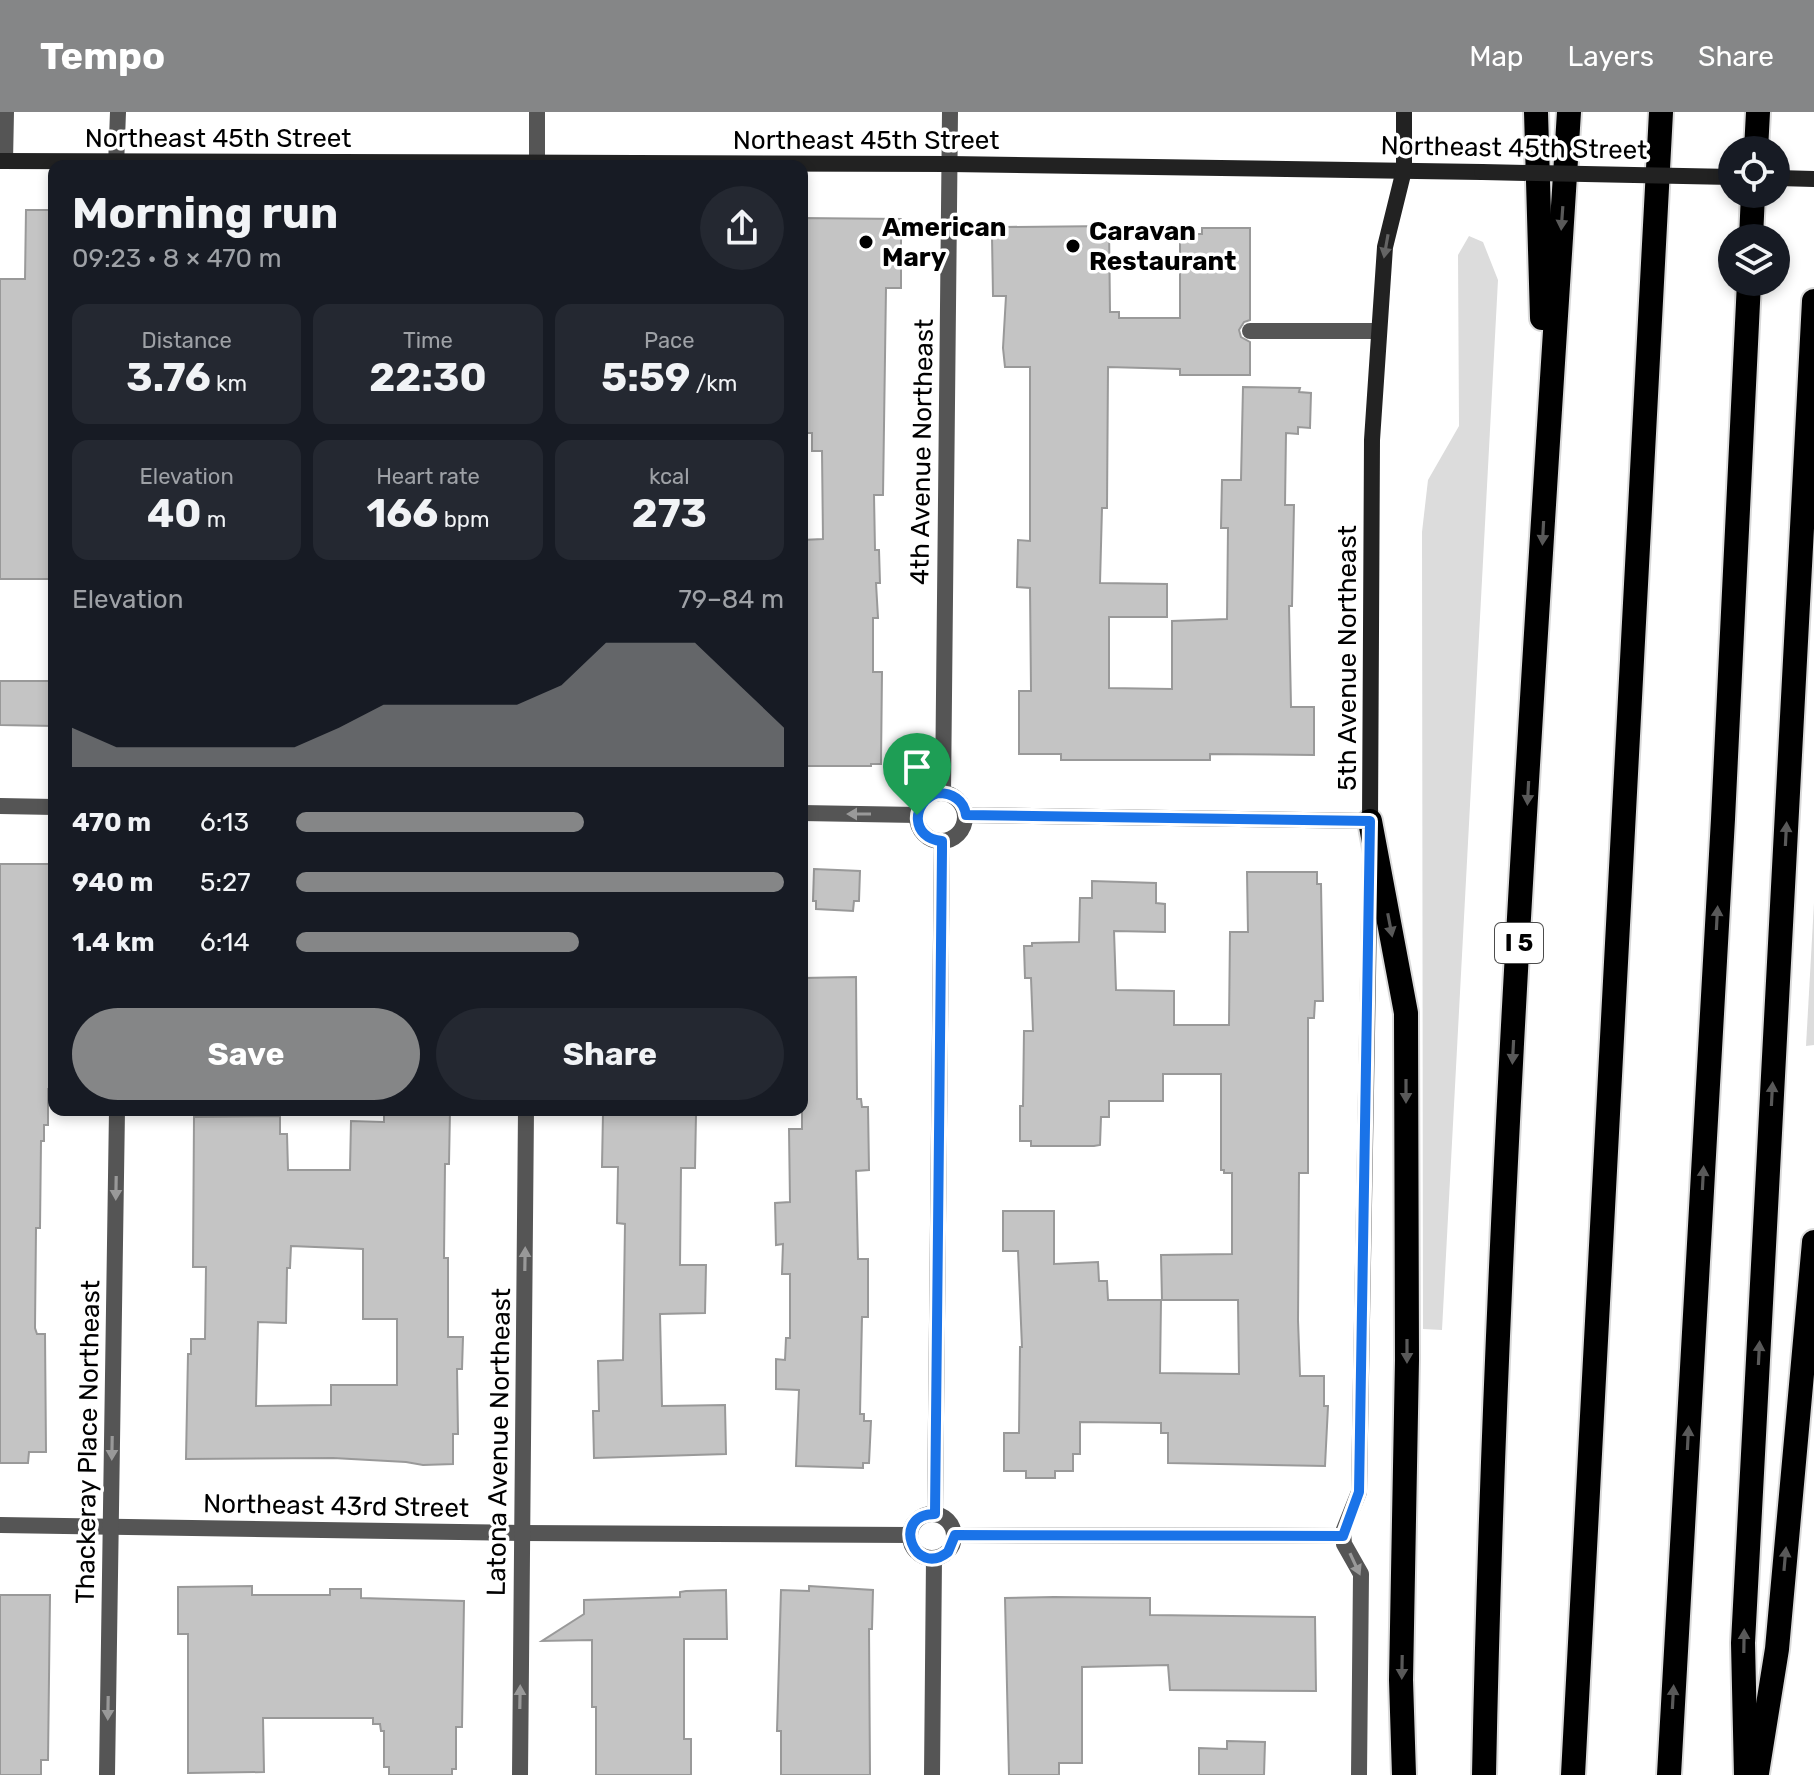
<!DOCTYPE html>
<html lang="en">
<head>
<meta charset="utf-8">
<style>
  :root { --surface:#171b24; --page:#242831; --text:#f1f3f6; --muted:#9ea1a6; --accent:#858687 }
  body { margin:0; font-family:Rubik,sans-serif; background:var(--page); color:var(--text); height:100vh; display:flex; flex-direction:column; font-size:30px; white-space:nowrap }
  * { box-sizing:border-box; margin:0 }
  p { font-size:26px; color:var(--muted) }
  .icon { flex:none; width:44px; height:44px; fill:none; stroke:currentColor; stroke-width:2; stroke-linecap:round; stroke-linejoin:round }
  .map { position:relative; flex:1; overflow:hidden }
  .side { position:absolute; left:48px; top:48px; width:760px; height:956px; display:flex; flex-direction:column; background:var(--surface); border-radius:16px; box-shadow:0 4px 12px #0003 }
  .side>* { flex:none }
  .buttons { position:absolute; left:1718px; top:24px; display:grid; gap:16px }
  .buttons a { display:grid; place-items:center; width:72px; height:72px; border-radius:50%; background:var(--surface); box-shadow:0 4px 12px #0003; font-size:40px }
  .pin { position:absolute; display:grid; place-items:center; width:68px; height:68px; color:#fff; margin:-82px -34px; border-radius:50% 50% 50% 0; rotate:-45deg; box-shadow:0 0 8px #0007 }
  .pin .icon { rotate:45deg }
  .round { display:grid; place-items:center; flex:none; width:84px; height:84px; border-radius:42px; background:var(--page) }
  .headline { display:flex; align-items:center; justify-content:space-between; height:136px; padding:0 24px }
  h1 { font-size:44px; font-weight:700; line-height:60px }
  .stats { display:grid; grid-template-columns:repeat(3,1fr); gap:12px; height:136px; padding:8px 24px }
  .stats div { display:grid; align-content:center; border-radius:16px; background:var(--page); text-align:center }
  .stats b { font-size:40px; font-weight:700 }
  .stats small { font-size:22px; font-weight:400 }
  .stats p { font-size:22px }
  .chart { height:224px; padding:16px 24px }
  .chart p { display:flex; justify-content:space-between }
  .chart svg { width:100%; height:144px; margin-top:8px; fill:var(--accent); opacity:.7 }
  .action { display:flex; gap:16px; margin-top:auto; padding:16px 24px }
  .action a { flex:1; height:92px; border-radius:48px; background:var(--accent); color:#fff; font-size:32px; font-weight:700; line-height:92px; text-align:center }
  .action a+a { background:var(--page); color:var(--text) }
  ul { padding:0 24px; list-style:none; font-size:26px }
  li { display:grid; grid-template-columns:128px 96px 1fr; align-items:center; height:60px }
  li i { height:20px; border-radius:10px; background:var(--accent) }
  header { display:flex; align-items:center; gap:48px; box-sizing:border-box; height:112px; padding:0 40px; background:var(--accent); color:#fff }
  header strong { font-size:38px }
  nav { display:flex; gap:44px; margin-inline-start:auto; font-size:28px }
  .map>svg:first-child { display:block }
  .green { fill:#dcdcdc }
  .building { fill:#c4c4c4; stroke:#999; stroke-width:2; fill-rule:evenodd }
  .lines { fill:none; stroke-linecap:round; stroke-linejoin:round }
  .motorway-casing { stroke:#dbdbdb; stroke-width:28 }
  .service { stroke:#555; stroke-width:16 }
  .minor { stroke:#555; stroke-width:16 }
  .tertiary { stroke:#555; stroke-width:16 }
  .secondary { stroke:#222; stroke-width:16 }
  .motorway { stroke:#000; stroke-width:24 }
  .secondary-bridge { stroke:#222; stroke-width:16 }
  .oneway { fill:#595959 }
  .oneway2 { fill:#646464 }
  .oneway3 { fill:#999 }
  .route-casing { stroke:#fff; stroke-width:16 }
  .route { stroke:#1a73e8; stroke-width:10 }
  .poi-dot { fill:#000; stroke:#fff; stroke-width:3 }
  .labels { text-anchor:middle; dominant-baseline:central; stroke-width:7; stroke-linejoin:round; paint-order:stroke }
  .shield { fill:#fff; stroke:#4c4c4c; stroke-width:2 }
  .shield-label { font-size:24px; font-weight:bold; fill:#000 }
  .street-label { font-size:26px; fill:#000; stroke:#fff }
  .poi-label { font-size:26px; font-weight:bold; fill:#000; stroke:#fff; text-anchor:start }
</style>
</head>
<body>
<header>
<strong>Tempo</strong>
<nav><a>Map</a><a>Layers</a><a>Share</a></nav>
</header>
<div class="map">
<svg width="1814" height="1663" viewBox="0 0 1814 1663">
  <rect width="100%" height="100%" fill="#fff"/>
  <g class="green">
    <path d="M1469,124L1483,130L1498,168L1442,1218L1423,1217L1422,420L1428,368L1459,314L1458,143Z"/>
    <path d="M1814,791V933L1806,934Z"/>
  </g>
  <g class="building">
    <path d="M26,98H54V467H0V167H25Z"/>
    <path d="M802,106L901,107V176H886L883,383H874L875,438H879L880,471H876L878,506H873V560H882L881,652H871V654H802V428L823,427L822,339H812V321H802Z"/>
    <path d="M1109,114L1110,200H1119V206H1180V122H1202V116H1250V208L1244,210L1239,218L1241,225L1250,230V263H1180V257L1108,255L1107,396H1102L1100,471L1167,472V505H1109V576L1172,577V509L1227,507L1228,416H1221L1222,368H1241L1243,275L1300,276L1299,280L1311,281L1310,316L1298,315V322L1286,321L1285,393H1294L1292,494H1289L1291,595H1314V643L1210,642V648H1061V642H1019V579H1031L1030,476L1017,475L1018,428L1030,429V255H1005L1003,236L1006,184H993L992,124L1005,115Z"/>
    <path d="M0,569H54V614L0,613Z"/>
    <path d="M0,752H52V977H48V1013H44V1029H41L40,1116H36L35,1216L37,1222H45L46,1340H29L28,1351H0Z"/>
    <path d="M814,757L860,759L859,789H854L853,799L816,797V789H813Z"/>
    <path d="M1247,760H1317V772H1321L1323,889H1315L1314,906H1308V1061H1299L1298,1208L1300,1264H1324V1294H1328L1325,1354L1168,1351V1321H1161V1311L1080,1310V1342H1073V1359H1055V1366H1026V1359H1004V1321H1019L1020,1235H1022L1018,1139H1003V1099H1054V1152L1098,1150L1099,1169H1107L1108,1188H1161L1160,1261L1239,1262L1238,1188H1162L1161,1143L1232,1142V1061H1224V1058H1221V962H1163V989H1109V1005H1101L1100,1033L1094,1034H1031V1029H1020V994H1023L1024,919H1033L1031,866H1025L1024,834H1032V831L1079,830L1080,786H1092V769L1156,771V791L1165,792V820L1114,819L1116,878L1174,879V913H1229L1230,820H1248Z"/>
    <path d="M856,865L857,987H861L862,995H868L869,1058L856,1059L858,1147H868V1205H862L860,1302H864V1309H871L869,1351H863V1356L796,1354L799,1278L776,1277V1247L785,1248L786,1226H790V1162H782L783,1132L776,1133L775,1091L790,1090L789,1017H802V866Z"/>
    <path d="M384,998H450L449,1052H445L444,1146H448V1225H463L462,1257H457L458,1322H453V1352L423,1353L406,1350L333,1346L186,1347L188,1242H191V1227H205L206,1155H193L194,1005L280,1004V1022H287L288,1058H350L351,1009L384,1010ZM291,1134L363,1137V1207H397V1273H331V1293L256,1294L258,1210L286,1211L287,1156H290Z"/>
    <path d="M603,1001L696,1002L695,1056H681L680,1153H706L705,1201L660,1202L662,1294L725,1293L726,1342L594,1346L593,1299H599L598,1249L623,1248L625,1112L617,1111L618,1055H602Z"/>
    <path d="M252,1474V1483H330V1477H361V1486L464,1489L462,1615H456V1657H452V1663H389V1655H384V1619H381L380,1612H373V1606H263L264,1660L188,1661V1522H178V1475Z"/>
    <path d="M809,1474L873,1478L872,1517H869L870,1663H781V1619H777L781,1478L809,1479Z"/>
    <path d="M726,1478L727,1527H684V1627H691V1663H596V1595H592V1528L542,1529L584,1502V1488L680,1485V1480L686,1479Z"/>
    <path d="M0,1483H50L48,1648H41V1663H0Z"/>
    <path d="M1054,1485L1150,1486V1503L1315,1505L1316,1579L1170,1578L1168,1553L1082,1555V1651H1059V1663H1009L1005,1486Z"/>
    <path d="M1227,1629L1265,1630L1264,1663H1199V1636L1227,1637Z"/>
  </g>
  <g class="lines">
    <g class="motorway-casing">
      <g id="motorway">
        <path d="M1536,0L1542,206"/>
        <path d="M1756,38L1758,0"/>
        <path d="M1751,126L1753,82"/>
        <path d="M1370,709L1406,901L1407,1248L1401,1568L1404,1663"/>
        <path d="M1757,1661L1777,1537L1814,1130"/>
        <path d="M1484,1663C1495,1108 1534,554 1569,0"/>
        <path d="M1573,1663L1661,0"/>
        <path d="M1669,1663L1723,707L1749,170"/>
        <path d="M1746,1663L1743,1531L1814,189"/>
      </g>
    </g>
    <g class="service">
      <path d="M5,49L6,0"/>
      <path d="M1250,219H1378"/>
    </g>
    <g class="minor">
      <circle cx="941" cy="705" r="24"/>
      <path d="M943,681L950,0"/>
      <path d="M0,694L54,695"/>
      <path d="M802,701L917,703"/>
      <path d="M966,703L1370,709V718"/>
      <circle cx="932" cy="1424" r="22"/>
      <path d="M935,1402L942,729"/>
      <path d="M0,1413L522,1421L910,1423"/>
      <path d="M955,1423L1343,1424"/>
      <path d="M932,1663L934,1446"/>
      <path d="M1359,1663L1361,1462L1344,1432L1343,1420L1359,1380L1370,750"/>
    </g>
    <g class="tertiary">
      <path d="M116,54L118,0"/>
      <path d="M537,54V0"/>
      <path d="M107,1663L117,998"/>
      <path d="M520,1663L526,998"/>
    </g>
    <g class="secondary">
      <path d="M0,49L950,52L1482,60"/>
      <path d="M1776,66L1814,67"/>
      <path d="M1370,709L1372,328L1385,135L1404,58V0"/>
    </g>
    <use href="#motorway" class="motorway"/>
    <path class="secondary-bridge" d="M1482,60L1732,65"/>
  </g>
  <defs><path id="oneway-solid" d="M-6-.8H1V-3.2L6.5 0L1 3.2V.8H-6Z" transform="scale(2)"/></defs>
  <g class="oneway">
    <use href="#oneway-solid" transform="translate(1562 106) rotate(94)"/>
    <use href="#oneway-solid" transform="translate(1543 421) rotate(93)"/>
    <use href="#oneway-solid" transform="translate(1528 681) rotate(93)"/>
    <use href="#oneway-solid" transform="translate(1786 722) rotate(-87)"/>
    <use href="#oneway-solid" transform="translate(1717 806) rotate(-87)"/>
    <use href="#oneway-solid" transform="translate(1390 813) rotate(79)"/>
    <use href="#oneway-solid" transform="translate(1513 940) rotate(93)"/>
    <use href="#oneway-solid" transform="translate(1406 979) rotate(90)"/>
    <use href="#oneway-solid" transform="translate(1772 982) rotate(-87)"/>
    <use href="#oneway-solid" transform="translate(1703 1066) rotate(-87)"/>
    <use href="#oneway-solid" transform="translate(1407 1239) rotate(90)"/>
    <use href="#oneway-solid" transform="translate(1759 1241) rotate(-87)"/>
    <use href="#oneway-solid" transform="translate(1688 1326) rotate(-87)"/>
    <use href="#oneway-solid" transform="translate(1785 1447) rotate(-85)"/>
    <use href="#oneway-solid" transform="translate(1744 1529) rotate(-89)"/>
    <use href="#oneway-solid" transform="translate(1402 1555) rotate(91)"/>
    <use href="#oneway-solid" transform="translate(1673 1585) rotate(-87)"/>
  </g>
  <use class="oneway2" href="#oneway-solid" transform="translate(1386 134) rotate(100)"/>
  <g class="oneway3">
    <use href="#oneway-solid" transform="translate(859 702) rotate(-180)"/>
    <use href="#oneway-solid" transform="translate(116 1076) rotate(91)"/>
    <use href="#oneway-solid" transform="translate(525 1147) rotate(-89)"/>
    <use href="#oneway-solid" transform="translate(112 1336) rotate(91)"/>
    <use href="#oneway-solid" transform="translate(1355 1452) rotate(65)"/>
    <use href="#oneway-solid" transform="translate(520 1585) rotate(-89)"/>
    <use href="#oneway-solid" transform="translate(108 1596) rotate(91)"/>
  </g>
  <g class="lines">
    <g class="route-casing">
      <path id="route" d="M938,681C952,681 964,688 966,703L1370,709L1359,1380L1343,1424L955,1423L948,1440C914,1467 890,1402 935,1402L942,739V729C911,727 910,690 938,681Z"/>
    </g>
    <use href="#route" class="route"/>
  </g>
  <g class="poi-dot">
    <circle cx="866" cy="130" r="8"/>
    <circle cx="1073" cy="134" r="8"/>
  </g>
  <g class="labels">
    <rect class="shield" x="1495" y="811" width="48" height="40" rx="6"/>
    <g class="shield-label">
      <text x="1519" y="831">I 5</text>
    </g>
    <g class="street-label">
      <text x="218" y="26">Northeast 45th Street</text>
      <text x="866" y="28">Northeast 45th Street</text>
      <text transform="translate(1514 36) rotate(1)">Northeast 45th Street</text>
      <text transform="translate(922 340) rotate(-89)">4th Avenue Northeast</text>
      <text transform="translate(1347 546) rotate(-90)">5th Avenue Northeast</text>
      <text transform="translate(88 1330) rotate(-89)">Thackeray Place Northeast</text>
      <text transform="translate(499 1330) rotate(-89)">Latona Avenue Northeast</text>
      <text transform="translate(336 1394) rotate(1)">Northeast 43rd Street</text>
    </g>
    <g class="poi-label">
      <text x="882" y="115">American<tspan x="882" dy="30">Mary</tspan></text>
      <text x="1089" y="119">Caravan<tspan x="1089" dy="30">Restaurant</tspan></text>
    </g>
  </g>
</svg>
<div class="buttons">
<a><svg class="icon" aria-label="locate" viewBox="0 0 24 24"><circle cx="12" cy="12" r="6"/><path d="M12 2v4M12 18v4M2 12h4M18 12h4"/></svg></a>
<a><svg class="icon" aria-label="layers" viewBox="0 0 24 24"><path d="M12 4l9 5-9 5-9-5zM3 14l9 5 9-5"/></svg></a>
</div>
<div class="pin" style="left:917px;top:703px;background:#1e9e55"><svg class="icon" aria-label="arrive" viewBox="0 0 24 24"><path d="M6 21V4h12l-3 4 3 4H6"/></svg></div>
<section class="side">
<div class="headline"><div><h1>Morning run</h1><p>09:23 · 8 × 470 m</p></div><a class="round"><svg class="icon" aria-label="share" viewBox="0 0 24 24"><path d="M12 15V3M7 8l5-5 5 5M5 13v7h14v-7"/></svg></a></div>
<div class="stats">
<div><p>Distance</p><b>3.76<small> km</small></b></div>
<div><p>Time</p><b>22:30</b></div>
<div><p>Pace</p><b>5:59<small> /km</small></b></div>
</div>
<div class="stats">
<div><p>Elevation</p><b>40<small> m</small></b></div>
<div><p>Heart rate</p><b>166<small> bpm</small></b></div>
<div><p>kcal</p><b>273</b></div>
</div>
<div class="chart"><p><span>Elevation</span>79–84 m</p>
<svg viewBox="0 0 160 44" preserveAspectRatio="none"><path d="M0 44V32L10 38L20 38L30 38L40 38L50 38L60 32L70 25L80 25L90 25L100 25L110 19L120 6L130 6L140 6L150 19L160 32V44z"/></svg>
</div>
<ul>
<li><b>470 m</b>6:13<i style="width:59%"></i></li>
<li><b>940 m</b>5:27<i style="width:100%"></i></li>
<li><b>1.4 km</b>6:14<i style="width:58%"></i></li>
</ul>
<div class="action"><a>Save</a><a>Share</a></div>
</section>
</div>
</body>
</html>
